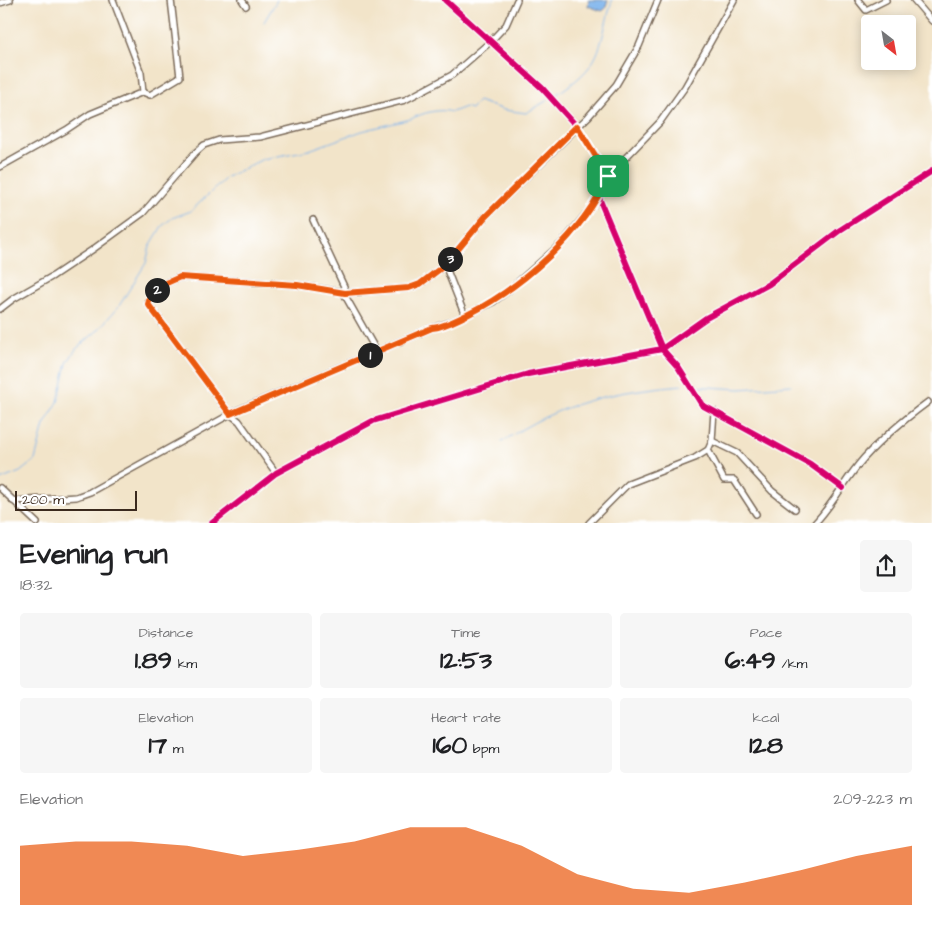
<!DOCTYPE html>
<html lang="en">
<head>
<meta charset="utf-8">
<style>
  :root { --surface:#fff; --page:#f6f6f6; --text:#202124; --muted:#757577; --accent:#ea580c }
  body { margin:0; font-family:"Architects Daughter",sans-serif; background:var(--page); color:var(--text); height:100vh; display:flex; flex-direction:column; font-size:19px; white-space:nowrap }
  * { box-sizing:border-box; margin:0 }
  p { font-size:16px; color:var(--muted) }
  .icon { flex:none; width:28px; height:28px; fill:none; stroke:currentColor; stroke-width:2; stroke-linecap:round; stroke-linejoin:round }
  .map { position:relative; height:523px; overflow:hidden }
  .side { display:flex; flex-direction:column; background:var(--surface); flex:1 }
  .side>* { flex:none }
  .needle { width:32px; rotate:149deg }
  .fabs { position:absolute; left:861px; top:15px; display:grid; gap:10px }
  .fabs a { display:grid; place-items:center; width:55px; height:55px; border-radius:5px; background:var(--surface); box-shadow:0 2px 12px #0003; font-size:25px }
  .scale { position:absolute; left:15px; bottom:12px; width:122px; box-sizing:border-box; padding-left:5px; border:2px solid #3b2a1e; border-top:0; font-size:14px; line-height:18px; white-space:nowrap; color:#3b2a1e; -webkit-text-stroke:4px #fff; paint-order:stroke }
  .pin { position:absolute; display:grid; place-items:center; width:42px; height:42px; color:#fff; margin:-21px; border-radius:10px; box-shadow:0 2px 8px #0006 }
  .km { position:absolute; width:25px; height:25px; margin:-12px; border-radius:50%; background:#222; color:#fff; font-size:14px; line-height:25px; text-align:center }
  .round { display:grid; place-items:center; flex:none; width:52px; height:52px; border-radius:5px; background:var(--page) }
  .head { display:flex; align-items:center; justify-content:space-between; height:85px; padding:0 20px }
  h1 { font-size:28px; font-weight:700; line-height:38px }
  .stats { display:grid; grid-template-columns:repeat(3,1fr); gap:8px; height:85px; padding:5px 20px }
  .stats div { display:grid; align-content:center; border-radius:5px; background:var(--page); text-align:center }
  .stats b { font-size:25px; font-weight:700 }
  .stats small { font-size:14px; font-weight:400 }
  .stats p { font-size:14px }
  .chart { height:140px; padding:10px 20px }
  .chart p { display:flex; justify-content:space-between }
  .chart svg { width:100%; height:90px; margin-top:5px; fill:var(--accent); opacity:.7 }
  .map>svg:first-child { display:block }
  .water { fill:#7db3ec; stroke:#5c6e85 }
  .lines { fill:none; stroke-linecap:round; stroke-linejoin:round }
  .stream { stroke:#7db3ec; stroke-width:1 }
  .minor-casing { stroke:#7b6b5a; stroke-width:8 }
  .minor { stroke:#fff; stroke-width:5 }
  .cycleway-casing { stroke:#fff; stroke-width:9 }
  .cycleway { stroke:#d6006c; stroke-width:6 }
  .route-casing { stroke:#fff; stroke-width:10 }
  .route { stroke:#ea580c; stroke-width:6 }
</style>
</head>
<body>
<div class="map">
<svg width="932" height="523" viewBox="0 0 932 523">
  <rect width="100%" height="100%" fill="#fff"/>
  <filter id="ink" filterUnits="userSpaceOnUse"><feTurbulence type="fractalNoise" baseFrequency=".02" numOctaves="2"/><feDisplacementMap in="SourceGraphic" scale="10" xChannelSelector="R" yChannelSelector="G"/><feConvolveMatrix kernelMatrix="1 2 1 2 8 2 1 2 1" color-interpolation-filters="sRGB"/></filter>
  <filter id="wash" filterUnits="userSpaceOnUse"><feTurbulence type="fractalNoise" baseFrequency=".0096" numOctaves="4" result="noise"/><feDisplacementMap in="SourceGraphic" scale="20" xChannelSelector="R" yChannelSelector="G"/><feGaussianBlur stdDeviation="1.12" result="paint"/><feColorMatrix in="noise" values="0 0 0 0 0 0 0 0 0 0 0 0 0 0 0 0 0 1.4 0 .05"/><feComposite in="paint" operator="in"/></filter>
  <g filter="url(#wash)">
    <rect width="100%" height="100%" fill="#f2e4c9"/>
    <path class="water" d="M589,0H608L605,9L602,11L588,6Z"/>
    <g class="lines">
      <g class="stream">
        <path d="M264,22L277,0"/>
        <path d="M554,96C604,64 597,53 612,0"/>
        <path d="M692,386L740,389L791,385"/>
        <path d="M502,442C560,402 614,391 683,385"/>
        <path d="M0,480L20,472L35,460L44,425L58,402L67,363L76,349L97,331L119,306L146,263L150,246L162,226L172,218L191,211L227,177L263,159L309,150L362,131L411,119C422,113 440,108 452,112L465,107L471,109L478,101L504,110L526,113L548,100"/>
      </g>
    </g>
  </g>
  <g filter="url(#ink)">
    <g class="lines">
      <g class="minor-casing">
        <g id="minor">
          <path d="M242,0L246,6"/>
          <path d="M445,0L542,88L580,130L608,176L599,198L662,349L678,367L702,405L810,464L843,488"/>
          <path d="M858,0L866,10L886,0"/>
          <path d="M914,0L932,21"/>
          <path d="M0,3L10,0"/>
          <path d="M143,92L150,95L180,77L171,0"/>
          <path d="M0,167L66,130L90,114L143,92L141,73L113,0"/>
          <path d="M608,176L660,122L685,87L734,0"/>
          <path d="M313,220L347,293"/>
          <path d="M445,265L465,316"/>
          <path d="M345,293L409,288L420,284L445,265L485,217L588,117L616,85L639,46L658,0"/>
          <path d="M0,309L13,299L53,276L92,250L143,213L195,153L204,145L219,140L260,137L405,100L452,75L490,42L506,25L517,0"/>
          <path d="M712,441L737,453L772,491L795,509"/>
          <path d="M708,450L724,480H734L756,514"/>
          <path d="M276,473L239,421L230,414L148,304L150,297L162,285L180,277L297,285L343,292L377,352"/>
          <path d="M0,488L37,523"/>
          <path d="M13,501L76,497L90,492L238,410L432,328L454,321L493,302L509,290L563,242L599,198"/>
          <path d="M212,523L276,473L373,421L528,374L662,349L706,318L769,284L840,230L932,171"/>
          <path d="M589,523L628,484L695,458L708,450L712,441L714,411"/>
          <path d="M815,523C834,503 846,478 864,458C883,437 905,419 928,402"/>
        </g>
      </g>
      <use href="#minor" class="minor"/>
      <g class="cycleway-casing">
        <g id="cycleway">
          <path d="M445,0L542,88L580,130L608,176L599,198L662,349L678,367L702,405L810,464L843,488"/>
          <path d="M212,523L276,473L373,421L528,374L662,349L706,318L769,284L840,230L932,171"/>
        </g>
      </g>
      <use href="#cycleway" class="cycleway"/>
    </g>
  </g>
  <g class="lines" filter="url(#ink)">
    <g class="route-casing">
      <path id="route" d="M577,126L608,176C584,233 522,287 467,315C456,320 444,327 432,328L230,414L148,304L150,297L162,285L180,277L297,285L345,293L409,288L420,284L445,265L485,217Z"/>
    </g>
    <use href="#route" class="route"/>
  </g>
</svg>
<div class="fabs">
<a><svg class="needle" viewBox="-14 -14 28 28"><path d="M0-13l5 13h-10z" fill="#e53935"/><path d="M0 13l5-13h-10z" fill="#757577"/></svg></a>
</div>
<div class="scale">200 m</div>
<div class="pin" style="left:608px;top:176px;background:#1e9e55"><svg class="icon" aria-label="arrive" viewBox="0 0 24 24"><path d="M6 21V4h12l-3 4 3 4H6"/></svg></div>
<b class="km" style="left:370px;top:355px">1</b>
<b class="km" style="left:157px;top:290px">2</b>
<b class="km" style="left:450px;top:259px">3</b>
</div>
<section class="side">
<div class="head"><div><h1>Evening run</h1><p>18:32</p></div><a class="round"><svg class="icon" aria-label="share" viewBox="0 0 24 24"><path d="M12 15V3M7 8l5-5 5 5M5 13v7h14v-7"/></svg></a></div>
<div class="stats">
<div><p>Distance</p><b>1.89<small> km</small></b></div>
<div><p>Time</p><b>12:53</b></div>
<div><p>Pace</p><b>6:49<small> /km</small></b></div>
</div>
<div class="stats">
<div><p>Elevation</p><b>17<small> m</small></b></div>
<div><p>Heart rate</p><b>160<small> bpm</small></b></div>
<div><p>kcal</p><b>128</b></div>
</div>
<div class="chart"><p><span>Elevation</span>209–223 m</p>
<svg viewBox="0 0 160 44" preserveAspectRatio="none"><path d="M0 44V15L10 13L20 13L30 15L40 20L50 17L60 13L70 6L80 6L90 15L100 29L110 36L120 38L130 33L140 27L150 20L160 15V44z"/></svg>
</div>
</section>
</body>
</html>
